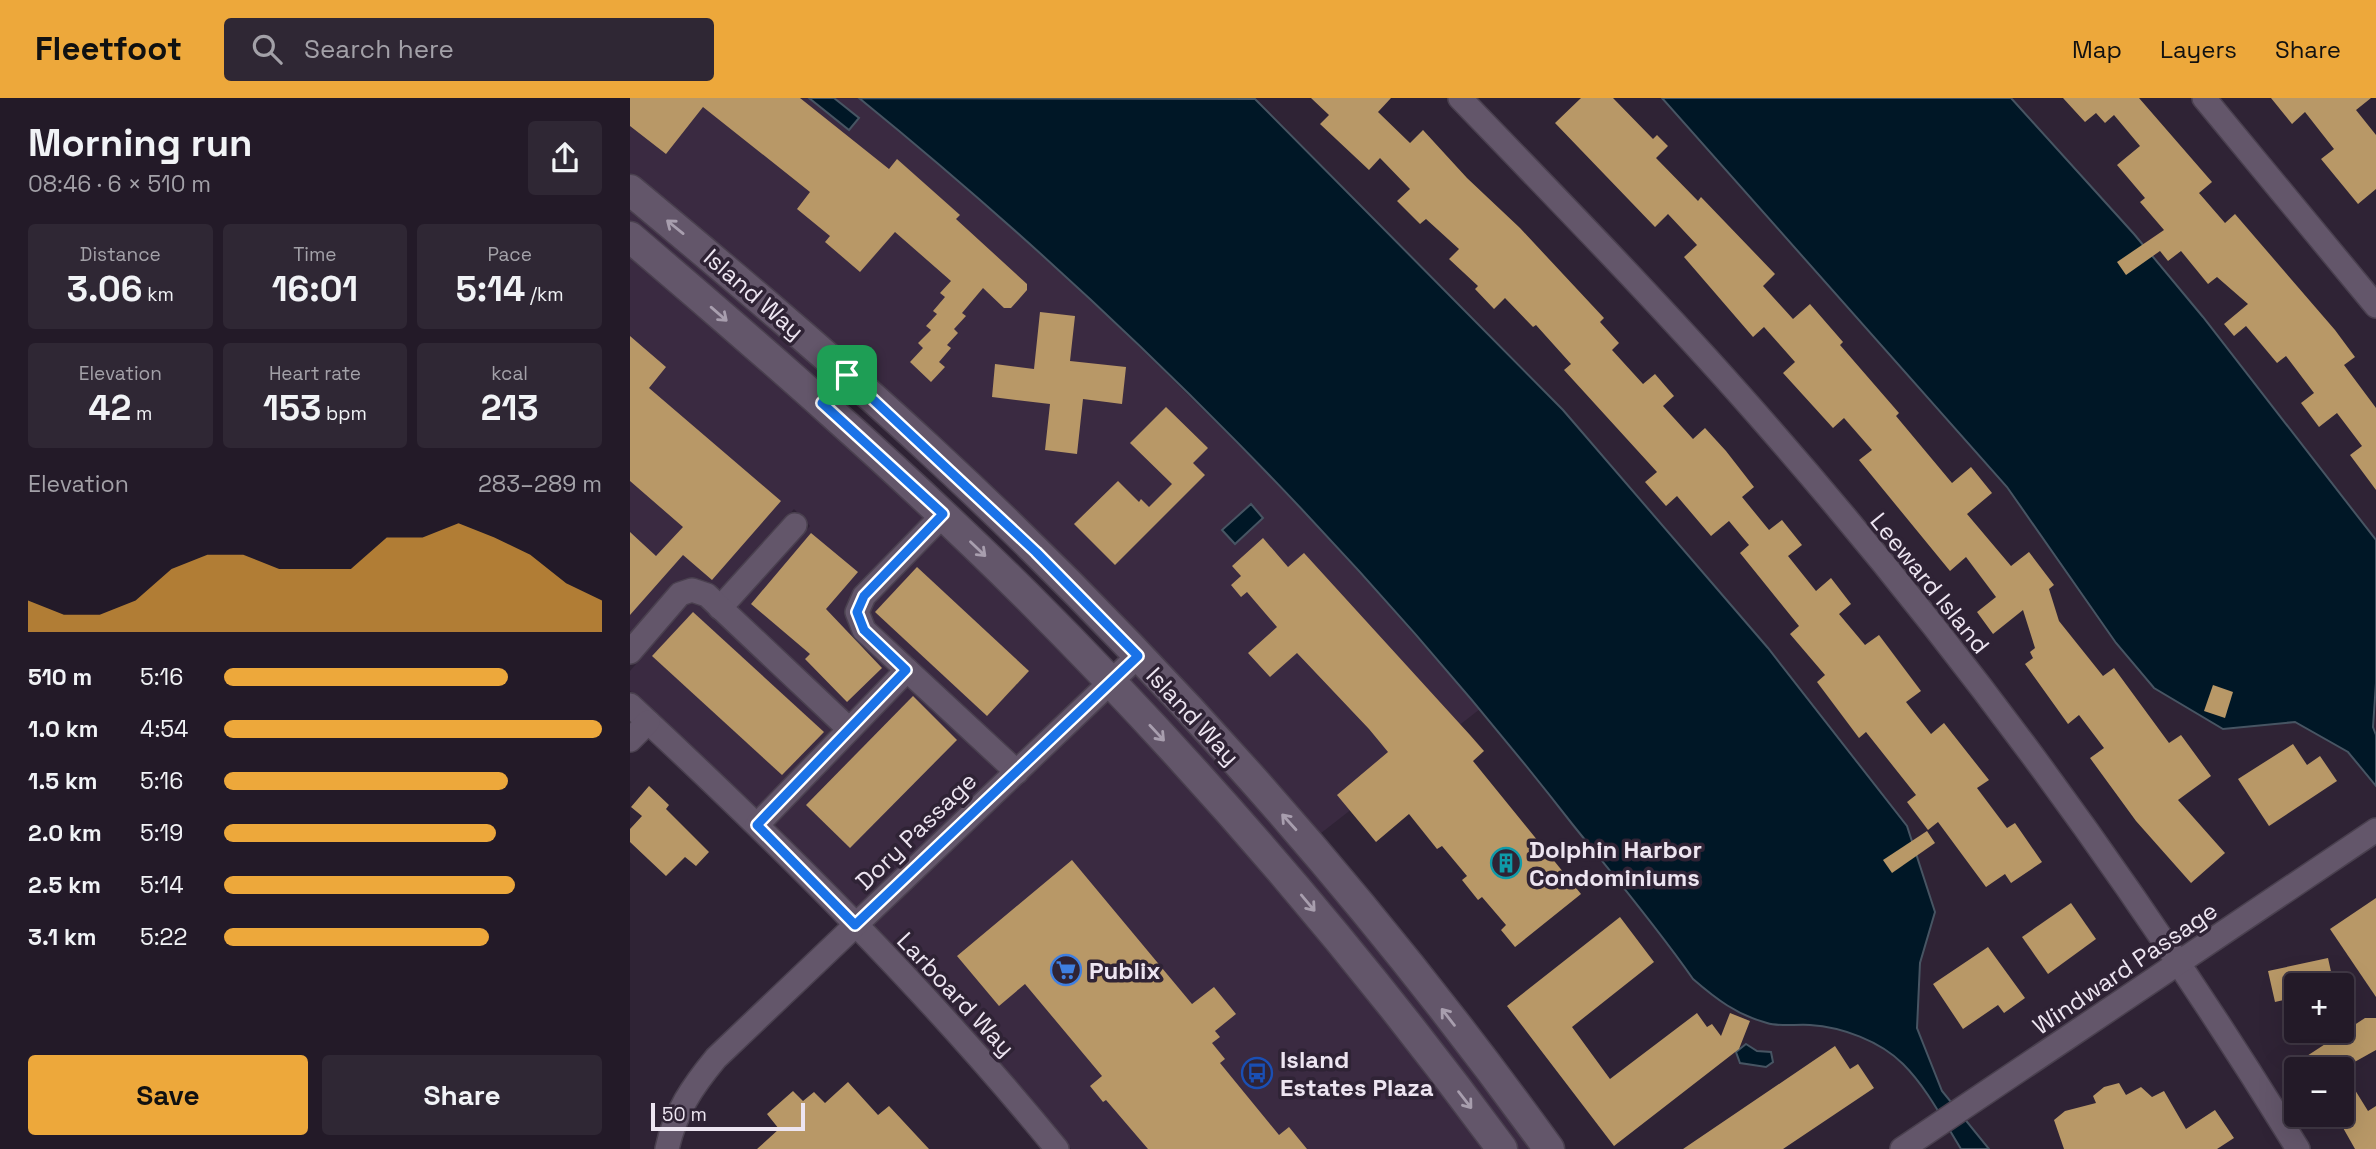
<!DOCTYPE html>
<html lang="en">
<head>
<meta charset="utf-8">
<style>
  :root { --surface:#231a28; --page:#2f2734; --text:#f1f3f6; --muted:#a3a1a8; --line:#403845; --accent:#eda83b }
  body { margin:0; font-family:"Space Grotesk",sans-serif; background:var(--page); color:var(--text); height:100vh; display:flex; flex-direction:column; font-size:26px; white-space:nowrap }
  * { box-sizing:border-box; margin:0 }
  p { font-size:23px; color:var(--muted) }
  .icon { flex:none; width:38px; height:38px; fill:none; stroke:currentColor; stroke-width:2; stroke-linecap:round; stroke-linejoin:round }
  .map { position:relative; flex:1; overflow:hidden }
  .side { display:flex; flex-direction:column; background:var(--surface); width:630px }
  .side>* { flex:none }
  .controls { position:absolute; left:1654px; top:875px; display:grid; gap:14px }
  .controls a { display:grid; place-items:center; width:70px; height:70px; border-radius:7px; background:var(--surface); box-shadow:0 7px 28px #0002,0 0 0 2px var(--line); font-size:35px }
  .scale { position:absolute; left:21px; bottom:18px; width:154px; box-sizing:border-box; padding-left:7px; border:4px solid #ede5f1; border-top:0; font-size:19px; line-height:24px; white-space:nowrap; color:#ede5f1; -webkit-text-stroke:5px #2f2335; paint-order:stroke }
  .pin { position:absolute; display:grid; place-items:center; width:60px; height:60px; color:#fff; margin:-30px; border-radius:14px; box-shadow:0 4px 10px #0006 }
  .round { display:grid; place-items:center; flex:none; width:74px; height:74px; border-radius:7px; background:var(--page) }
  .overview { display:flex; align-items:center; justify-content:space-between; height:119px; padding:0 28px }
  h1 { font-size:38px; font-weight:800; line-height:52px }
  .figures { display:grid; grid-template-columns:repeat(3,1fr); gap:10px; height:119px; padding:7px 28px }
  .figures div { display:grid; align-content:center; border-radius:7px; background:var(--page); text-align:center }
  .figures b { font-size:35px; font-weight:800 }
  .figures small { font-size:19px; font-weight:400 }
  .figures p { font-size:19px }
  .chart { height:196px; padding:14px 28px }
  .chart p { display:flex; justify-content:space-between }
  .chart svg { width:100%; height:126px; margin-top:7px; fill:var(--accent); opacity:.7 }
  .primary-button { display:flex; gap:14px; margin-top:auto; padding:14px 28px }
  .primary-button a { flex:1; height:80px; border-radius:7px; background:var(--accent); color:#111; font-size:28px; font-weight:800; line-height:80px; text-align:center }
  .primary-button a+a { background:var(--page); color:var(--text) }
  ul { padding:0 28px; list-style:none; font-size:23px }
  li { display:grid; grid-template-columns:112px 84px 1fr; align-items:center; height:52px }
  li i { height:18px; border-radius:9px; background:var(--accent) }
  header { display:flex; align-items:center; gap:42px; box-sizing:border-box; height:98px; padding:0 35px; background:var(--accent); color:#111 }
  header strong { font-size:33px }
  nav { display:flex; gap:38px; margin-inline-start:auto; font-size:24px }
  .search { width:490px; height:63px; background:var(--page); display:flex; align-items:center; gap:18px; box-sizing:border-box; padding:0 24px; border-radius:7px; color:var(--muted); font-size:26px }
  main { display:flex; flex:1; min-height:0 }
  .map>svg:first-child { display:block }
  .built { fill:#3a2a41 }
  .water { fill:#001726; stroke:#475563; stroke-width:2 }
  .building { fill:#b89867 }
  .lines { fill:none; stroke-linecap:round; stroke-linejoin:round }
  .minor-casing { stroke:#4a404f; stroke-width:26 }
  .tertiary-casing { stroke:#4a404f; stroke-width:33 }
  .minor { stroke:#63566a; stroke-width:23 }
  .tertiary { stroke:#63566a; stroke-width:30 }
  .oneway { stroke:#a89eae }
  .route-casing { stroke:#fff; stroke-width:14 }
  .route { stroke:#1a73e8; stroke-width:9 }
  .labels { text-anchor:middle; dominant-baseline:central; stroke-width:7; stroke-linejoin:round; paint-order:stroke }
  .street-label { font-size:24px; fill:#ede5f1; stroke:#2f2335 }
  .poi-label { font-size:24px; font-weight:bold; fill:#ede5f1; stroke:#2f2335; text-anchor:start }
</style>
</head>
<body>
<header>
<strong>Fleetfoot</strong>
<div class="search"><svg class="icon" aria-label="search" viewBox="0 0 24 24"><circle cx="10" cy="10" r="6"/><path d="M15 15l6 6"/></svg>Search here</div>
<nav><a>Map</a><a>Layers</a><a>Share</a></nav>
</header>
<main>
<section class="side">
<div class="overview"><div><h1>Morning run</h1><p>08:46 · 6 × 510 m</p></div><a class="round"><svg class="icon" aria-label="share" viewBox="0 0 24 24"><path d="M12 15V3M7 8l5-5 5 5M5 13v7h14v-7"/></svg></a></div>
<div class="figures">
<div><p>Distance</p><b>3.06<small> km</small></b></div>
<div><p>Time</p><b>16:01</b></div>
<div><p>Pace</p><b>5:14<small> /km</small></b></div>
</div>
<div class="figures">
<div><p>Elevation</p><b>42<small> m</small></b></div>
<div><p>Heart rate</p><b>153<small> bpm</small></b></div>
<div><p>kcal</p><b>213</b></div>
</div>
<div class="chart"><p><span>Elevation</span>283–289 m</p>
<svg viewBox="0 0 160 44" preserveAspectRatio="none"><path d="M0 44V33L10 38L20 38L30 33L40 22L50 17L60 17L70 22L80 22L90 22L100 11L110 11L120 6L130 11L140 17L150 27L160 33V44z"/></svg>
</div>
<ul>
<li><b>510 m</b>5:16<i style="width:75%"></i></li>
<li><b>1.0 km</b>4:54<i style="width:100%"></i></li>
<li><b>1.5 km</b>5:16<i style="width:75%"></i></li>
<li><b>2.0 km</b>5:19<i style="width:72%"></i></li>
<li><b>2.5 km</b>5:14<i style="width:77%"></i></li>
<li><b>3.1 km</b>5:22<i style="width:70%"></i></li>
</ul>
<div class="primary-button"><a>Save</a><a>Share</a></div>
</section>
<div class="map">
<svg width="1746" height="1051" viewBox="0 0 1746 1051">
  <rect width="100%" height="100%" fill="#2f2335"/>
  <g class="built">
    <path d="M0,0H229L377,123L499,239L666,403L850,611L686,739L0,79Z"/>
    <path d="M0,106L201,277L190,289L0,126Z"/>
    <path d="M0,154L297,416L226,490L217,508V517L260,571L218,615L106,510L180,428L164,411L89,494L79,486L57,481L41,488L0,536Z"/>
    <path d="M314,433L465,583L386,659L243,526L239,515L243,506Z"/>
    <path d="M63,504L72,507L203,630L126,711L0,593V573L57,506Z"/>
    <path d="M508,574L743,840L903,1051H885L496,586Z"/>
    <path d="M278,587L370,673L224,811L143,728Z"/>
    <path d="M481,601L648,786L858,1051H441L385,983L286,872L241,829Z"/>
  </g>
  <g class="water">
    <path d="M179,0H204L229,20L219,32Z"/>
    <path d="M229,0L625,1L933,312L1138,550L1277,728L1305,814L1290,865L1287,930L1312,993L1359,1051H1331C1313,1022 1297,990 1273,966C1250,943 1212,929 1180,927C1166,926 1150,929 1137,925C1107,917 1086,901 1063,881C1026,828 984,778 943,727C735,460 492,214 229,0Z"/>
    <path d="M1032,0H1381L1504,136L1573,219L1746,442V585L1743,629L1746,637V688L1718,654L1665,624L1593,631L1524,590L1486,545L1377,389Z"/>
    <path d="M621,406L633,420L605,446L592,432Z"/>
    <path d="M1116,946L1127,953L1141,954L1143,964L1136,969L1110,965L1106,954Z"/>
  </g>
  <g class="building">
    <path d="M0,0H170L259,71L267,61L330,117L326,121L397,186V192L381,210H374L353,190L332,215L336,218L324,231L328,235L317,247L321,250L309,264L315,269L301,284L280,264L293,250L288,245L301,232L296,228L307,216L303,213L315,199L310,195L321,183L265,134L230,174L195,144L200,138L167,111L180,94L73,9L36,56L0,28Z"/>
    <path d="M681,0H761L748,14L780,45L793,32L837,80L890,130L974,220L970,224L989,245L982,252L1013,286L1025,276L1044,298L1033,308L1063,341L1075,330L1096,353L1124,389L1112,399L1139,432L1152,422L1172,447L1158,458L1186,493L1201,480L1221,506L1209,516L1235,547L1249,537L1291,593L1276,604L1301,636L1314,625L1359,682L1347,690L1377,730L1385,725L1412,764L1381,785L1375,776L1356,789L1308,724L1298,732L1277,704L1286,697L1236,634L1229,640L1187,584L1195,577L1160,536L1169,528L1110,455L1119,447L1099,423L1081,438L1047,398L1036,408L1015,384L1027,374L934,272L941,266L906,227L903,229L875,200L864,211L845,191L848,188L819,161L829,151L796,121L790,126L767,103L780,91L750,60L739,72L690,26L699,17Z"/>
    <path d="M951,0H983L1023,41L1027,37L1038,48L1026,60L1068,103L1071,99L1145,176L1133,188L1163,221L1180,206L1213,244L1210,247L1269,315L1266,318L1322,385L1341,369L1362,395L1337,416L1381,468L1399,454L1424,487L1419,491L1429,523L1473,578L1484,570L1539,645L1551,637L1581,678L1548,702L1595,755L1561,785L1506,723L1460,660L1474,650L1449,617L1438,626L1395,566L1403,560L1400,554L1405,550L1393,512L1363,536L1347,514L1366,499L1336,459L1320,473L1229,362L1242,352L1214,320L1203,330L1153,275L1165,264L1134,229L1123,239L1054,159L1067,147L1038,116L1025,129L925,25Z"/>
    <path d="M1433,0H1509L1582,84L1569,95L1595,125L1605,116L1705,232L1725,259L1714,267L1746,310V392L1720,357L1732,348L1707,315L1689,329L1671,305L1684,295L1656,258L1647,265L1616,228L1604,238L1594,226L1618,206L1587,179L1578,186L1551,153L1538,163L1530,153L1496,177L1487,164L1534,132L1510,104L1515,100L1487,67L1510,48L1484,17L1475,25L1466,15L1455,24Z"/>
    <path d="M1641,0H1741L1726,12L1746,37V91L1728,106L1691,61L1704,51L1675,14L1662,26Z"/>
    <path d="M410,214L445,218L440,263L496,269L492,306L453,301L447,356L415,352L420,306L362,299L365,266L404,271Z"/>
    <path d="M0,238L36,269L19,290L151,403L82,482L53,457L0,517V434L26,458L53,429L0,383Z"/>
    <path d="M536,309L578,350L563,365L575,377L485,467L444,426L488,383L509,404L511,401L519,409L542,386L500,345Z"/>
    <path d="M181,435L228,474L196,511L252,570L217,604L175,561L180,556L121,506Z"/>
    <path d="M633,440L658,469L674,455L840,637L854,653L843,663L951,796L885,849L871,832L876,827L852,799L848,802L832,782L837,778L812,748L807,751L779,716L746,744L707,697L758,654L739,631L667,555L640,579L618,555L647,529L617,494L611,499L601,487L611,478L602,468Z"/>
    <path d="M287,469L399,573L357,618L245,514Z"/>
    <path d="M63,514L194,634L152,677L22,558Z"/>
    <path d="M1583,587L1603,594L1595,620L1574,613Z"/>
    <path d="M283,598L327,642L220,750L176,707Z"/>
    <path d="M1663,646L1677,667L1690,658L1707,683L1639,728L1608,681Z"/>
    <path d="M19,688L39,707L36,711L79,754L66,768L55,759L36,778L0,744V731L12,718L1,709Z"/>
    <path d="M1297,733L1305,745L1262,775L1253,762Z"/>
    <path d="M442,762L562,906L584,889L606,916L585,933L590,939L582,945L595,961L590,965L649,1037L659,1029L677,1051H518L476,1002L473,1004L460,988L472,978L395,886L369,908L327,858Z"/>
    <path d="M1746,800V899L1700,831Z"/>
    <path d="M1441,805L1466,841L1418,876L1392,839Z"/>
    <path d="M990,819L1024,864L942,929L980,981L1067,915L1077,929L1082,926L1091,938L1100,915L1120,923L1109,951L984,1048L877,908Z"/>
    <path d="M1358,849L1395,900L1374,915L1368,907L1333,931L1303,886Z"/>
    <path d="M1698,860L1704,887H1666V899L1645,904L1638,873Z"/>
    <path d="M1735,920H1746V952L1712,971L1738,1013L1746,1008V1051H1725L1712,1028V971H1657Z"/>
    <path d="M1205,948L1220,971L1228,966L1244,990L1153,1051H1053Z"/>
    <path d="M218,984L248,1017L259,1008L299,1051H127L149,1031L137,1016L163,993L173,1003L184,994L195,1005Z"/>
    <path d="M1489,985L1496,997L1511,989L1522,999L1534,993L1556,1031L1585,1012L1604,1040L1587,1051H1434L1424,1022L1435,1013L1466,1005L1463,998L1474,989Z"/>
  </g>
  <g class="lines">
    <g class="minor-casing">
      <g id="minor">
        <path d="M830,0C935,109 1041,217 1140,331C1336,555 1512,798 1668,1051"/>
        <path d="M1574,0L1746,208"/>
        <path d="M313,417L234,498L227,514L234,532L387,674"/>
        <path d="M90,510L165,427"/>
        <path d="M0,554L50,496L62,492L77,497L219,631"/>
        <path d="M0,607C151,747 297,892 427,1051"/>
        <path d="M0,642L18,624"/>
        <path d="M127,727L277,572"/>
        <path d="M37,1051C45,1014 62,989 86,960L508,558"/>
        <path d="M1272,1051L1746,732"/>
      </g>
    </g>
    <g class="tertiary-casing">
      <g id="tertiary">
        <path d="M0,92C101,176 202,261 299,351C527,562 737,799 919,1051"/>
        <path d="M0,139C136,255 270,372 396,497C568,669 728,855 872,1051"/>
      </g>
    </g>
    <use href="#minor" class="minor"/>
    <use href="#tertiary" class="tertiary"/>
  </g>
  <defs><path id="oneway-shaft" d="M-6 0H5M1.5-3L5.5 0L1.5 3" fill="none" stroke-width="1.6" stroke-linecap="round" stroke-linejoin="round" transform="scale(1.75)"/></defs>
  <g class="oneway">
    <use href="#oneway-shaft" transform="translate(45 129) rotate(-141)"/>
    <use href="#oneway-shaft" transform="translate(89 216) rotate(41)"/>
    <use href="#oneway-shaft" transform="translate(348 451) rotate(44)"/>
    <use href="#oneway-shaft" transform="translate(527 635) rotate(47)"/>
    <use href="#oneway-shaft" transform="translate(659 724) rotate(-132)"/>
    <use href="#oneway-shaft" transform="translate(678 805) rotate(50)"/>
    <use href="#oneway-shaft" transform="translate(818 919) rotate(-128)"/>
    <use href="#oneway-shaft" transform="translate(835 1002) rotate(52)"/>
  </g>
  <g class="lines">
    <g class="route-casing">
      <path id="route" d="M217,277L406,454L508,558L225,827L127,727L276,572L234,532L227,514L234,498L313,416L192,305Z"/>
    </g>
    <use href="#route" class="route"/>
  </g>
  <defs>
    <g id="building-ring" transform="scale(1.575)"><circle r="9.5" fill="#2f2335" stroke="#0f9aa8" stroke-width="1.5"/><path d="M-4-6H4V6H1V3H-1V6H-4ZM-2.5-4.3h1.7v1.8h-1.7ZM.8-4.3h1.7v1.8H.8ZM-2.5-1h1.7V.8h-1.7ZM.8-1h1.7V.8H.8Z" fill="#0f9aa8"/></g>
    <g id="supermarket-ring" transform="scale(1.575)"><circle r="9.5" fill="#2f2335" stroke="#3f7fe0" stroke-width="1.5"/><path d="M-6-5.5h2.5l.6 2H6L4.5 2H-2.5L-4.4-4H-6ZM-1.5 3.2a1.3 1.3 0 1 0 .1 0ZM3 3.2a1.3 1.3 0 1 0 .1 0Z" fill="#3f7fe0"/></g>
    <g id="bus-ring" transform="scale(1.575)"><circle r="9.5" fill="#2f2335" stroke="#1a4fb4" stroke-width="1.5"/><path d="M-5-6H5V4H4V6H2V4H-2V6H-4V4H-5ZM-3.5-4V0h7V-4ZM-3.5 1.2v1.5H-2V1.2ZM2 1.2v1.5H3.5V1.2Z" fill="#1a4fb4"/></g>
  </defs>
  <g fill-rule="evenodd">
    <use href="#building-ring" x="876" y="765"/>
    <use href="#supermarket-ring" x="436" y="872"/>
    <use href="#bus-ring" x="627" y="975"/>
  </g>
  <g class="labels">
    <g class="street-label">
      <text transform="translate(124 196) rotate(41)">Island Way</text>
      <text transform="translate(1300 485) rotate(51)">Leeward Island</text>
      <text transform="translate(563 618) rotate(47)">Island Way</text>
      <text transform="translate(286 733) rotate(-44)">Dory Passage</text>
      <text transform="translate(1495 870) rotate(-34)">Windward Passage</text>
      <text transform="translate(326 896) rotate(47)">Larboard Way</text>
    </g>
    <g class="poi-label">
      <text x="899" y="751">Dolphin Harbor<tspan x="899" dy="28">Condominiums</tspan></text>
      <text x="459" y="872">Publix</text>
      <text x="650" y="961">Island<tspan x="650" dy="28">Estates Plaza</tspan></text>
    </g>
  </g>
</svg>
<div class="controls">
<a>+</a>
<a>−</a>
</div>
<div class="scale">50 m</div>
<div class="pin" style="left:217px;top:277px;background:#1e9e55"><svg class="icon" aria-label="arrive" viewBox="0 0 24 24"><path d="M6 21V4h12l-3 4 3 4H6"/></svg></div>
</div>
</main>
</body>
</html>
